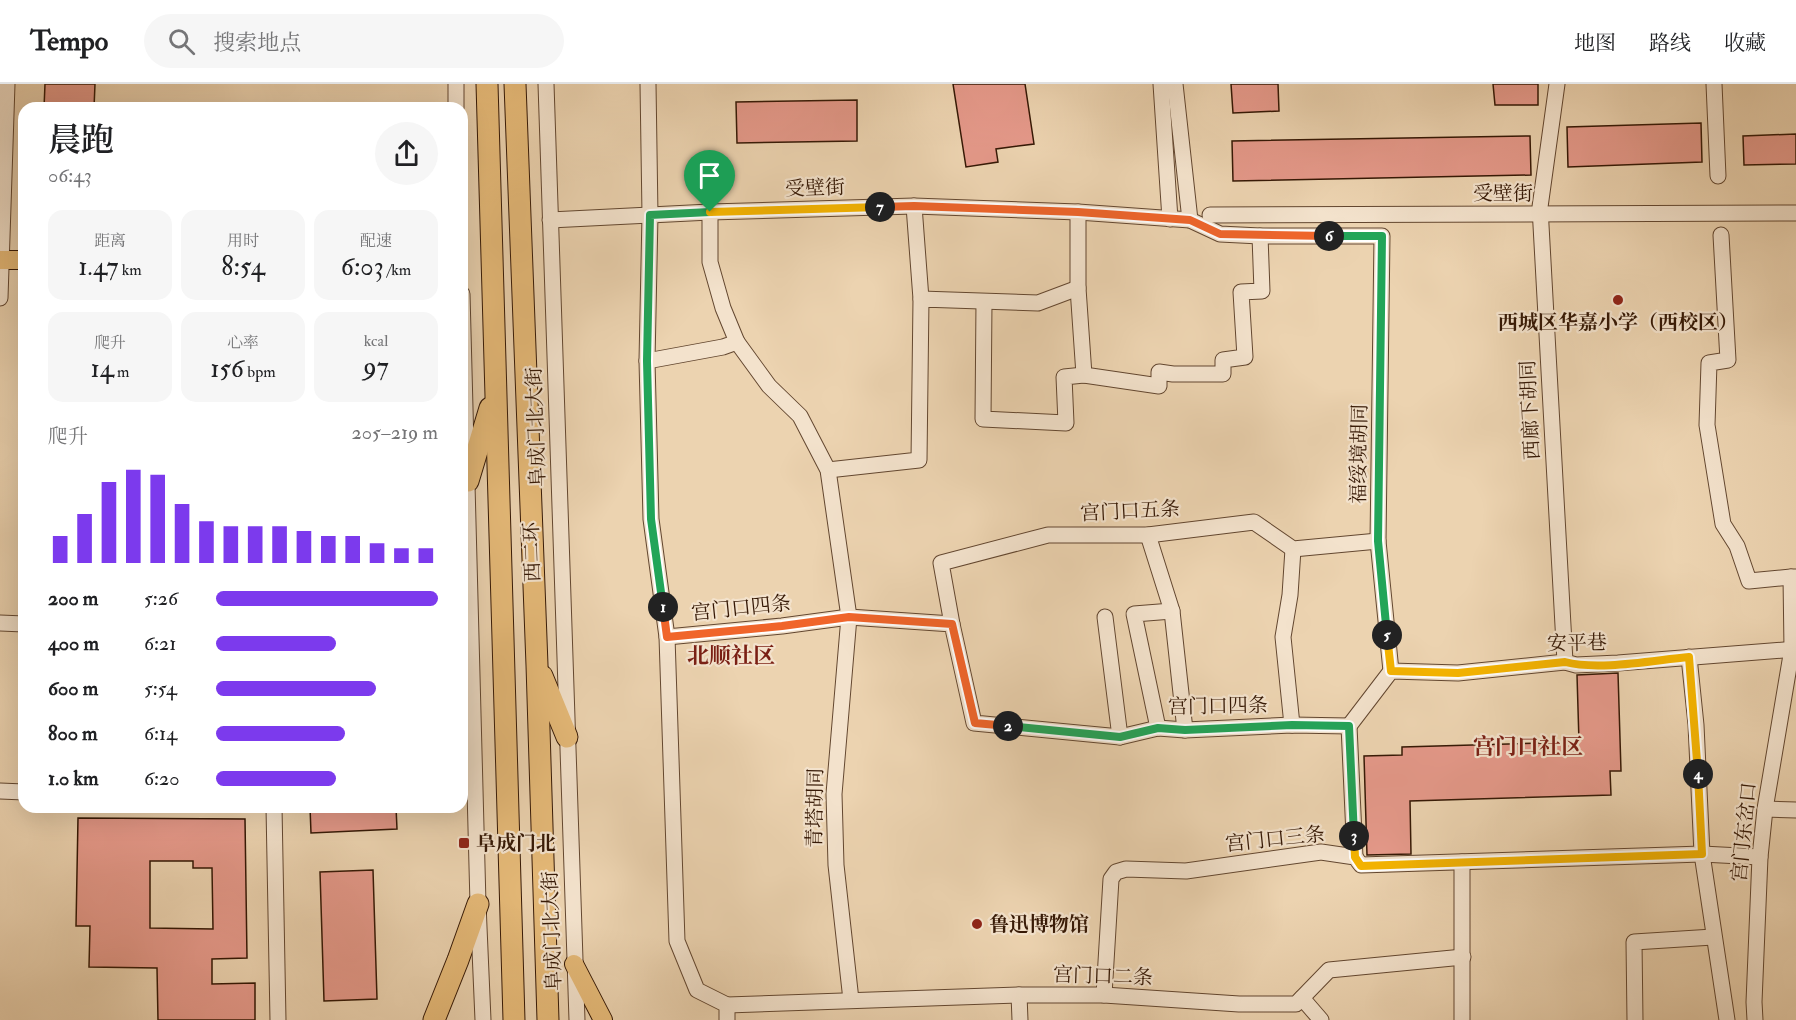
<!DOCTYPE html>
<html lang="zh">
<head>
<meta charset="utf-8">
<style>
  :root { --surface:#fff; --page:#f6f6f6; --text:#202124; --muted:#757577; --line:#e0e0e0; --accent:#7c3aed }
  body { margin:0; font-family:"IM FELL Double Pica","Noto Serif SC",serif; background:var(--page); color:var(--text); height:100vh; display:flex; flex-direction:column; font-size:22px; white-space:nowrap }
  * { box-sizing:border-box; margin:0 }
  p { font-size:20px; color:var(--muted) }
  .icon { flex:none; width:33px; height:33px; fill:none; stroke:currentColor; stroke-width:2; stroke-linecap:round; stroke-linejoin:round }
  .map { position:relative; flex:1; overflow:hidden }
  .details { position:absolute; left:18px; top:18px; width:450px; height:711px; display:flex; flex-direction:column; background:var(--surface); border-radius:18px; box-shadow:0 6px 24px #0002 }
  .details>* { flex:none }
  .pin { position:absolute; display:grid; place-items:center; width:51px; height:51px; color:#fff; margin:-62px -26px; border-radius:50% 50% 50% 0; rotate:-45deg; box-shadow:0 0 6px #0007 }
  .pin .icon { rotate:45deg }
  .km { position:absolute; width:30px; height:30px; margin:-15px; border-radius:50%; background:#222; color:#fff; font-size:16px; line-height:30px; text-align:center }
  .round { display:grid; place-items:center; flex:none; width:63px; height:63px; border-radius:32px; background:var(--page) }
  .overview { display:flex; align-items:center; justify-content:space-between; height:102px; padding:0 30px }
  h1 { font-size:33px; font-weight:600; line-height:45px }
  .metrics { display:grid; grid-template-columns:repeat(3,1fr); gap:9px; height:102px; padding:6px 30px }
  .metrics div { display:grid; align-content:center; border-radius:15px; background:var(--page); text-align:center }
  .metrics b { font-size:26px; font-weight:600 }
  .metrics small { font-size:16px; font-weight:400 }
  .metrics p { font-size:16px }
  .chart { height:168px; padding:12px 30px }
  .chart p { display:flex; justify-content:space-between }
  .chart svg { width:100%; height:108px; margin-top:6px; stroke:var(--accent); stroke-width:6 }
  ul { padding:0 30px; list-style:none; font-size:20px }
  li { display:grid; grid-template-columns:96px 72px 1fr; align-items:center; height:45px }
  li i { height:15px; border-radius:8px; background:var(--accent) }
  header { display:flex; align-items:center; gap:36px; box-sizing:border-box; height:84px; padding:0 30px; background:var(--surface); border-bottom:2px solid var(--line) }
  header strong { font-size:28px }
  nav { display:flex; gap:33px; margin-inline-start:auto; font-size:21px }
  .search { width:420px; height:54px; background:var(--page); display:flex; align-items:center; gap:15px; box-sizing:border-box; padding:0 21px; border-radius:33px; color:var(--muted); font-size:22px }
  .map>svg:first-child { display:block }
  .building { fill:#e5998a; stroke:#351805; stroke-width:1.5; fill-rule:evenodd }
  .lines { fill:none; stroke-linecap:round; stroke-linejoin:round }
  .minor-casing { stroke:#634730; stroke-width:17 }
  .major-casing { stroke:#351805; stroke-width:20 }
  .highway-casing { stroke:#351805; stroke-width:23 }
  .minor { stroke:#f3e2cc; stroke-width:15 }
  .major { stroke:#e6ba78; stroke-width:18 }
  .highway { stroke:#e6ba78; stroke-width:21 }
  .split-1-casing { stroke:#fff; stroke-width:12 }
  .split-2-casing { stroke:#fff; stroke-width:12 }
  .split-3-casing { stroke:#fff; stroke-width:12 }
  .split-4-casing { stroke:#fff; stroke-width:12 }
  .split-5-casing { stroke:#fff; stroke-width:12 }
  .split-6-casing { stroke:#fff; stroke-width:12 }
  .split-7-casing { stroke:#fff; stroke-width:12 }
  .split-8-casing { stroke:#fff; stroke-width:12 }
  .split-1 { stroke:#22a559; stroke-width:8 }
  .split-2 { stroke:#f0652b; stroke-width:8 }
  .split-3 { stroke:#22a559; stroke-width:8 }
  .split-4 { stroke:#f5b400; stroke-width:8 }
  .split-5 { stroke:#f5b400; stroke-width:8 }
  .split-6 { stroke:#22a559; stroke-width:8 }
  .split-7 { stroke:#f0652b; stroke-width:8 }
  .split-8 { stroke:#f5b400; stroke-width:8 }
  .poi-dot { fill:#8f2418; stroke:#f3e2cc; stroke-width:2 }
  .labels { text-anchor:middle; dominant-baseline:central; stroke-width:4.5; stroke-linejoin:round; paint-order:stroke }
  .street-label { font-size:20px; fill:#351805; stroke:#f3e2cc }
  .poi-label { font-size:20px; font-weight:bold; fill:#351805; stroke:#f3e2cc; text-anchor:start }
  .quarter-label { font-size:22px; font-weight:bold; fill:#7a1f14; stroke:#f3e2cc }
</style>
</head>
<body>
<header>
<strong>Tempo</strong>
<div class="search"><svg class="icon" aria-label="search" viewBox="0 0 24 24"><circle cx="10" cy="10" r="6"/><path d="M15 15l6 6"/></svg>搜索地点</div>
<nav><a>地图</a><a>路线</a><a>收藏</a></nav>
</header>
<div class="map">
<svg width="1796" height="936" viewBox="0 0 1796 936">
  <rect width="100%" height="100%" fill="#ecd3b0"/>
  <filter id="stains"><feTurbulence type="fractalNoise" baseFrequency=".00333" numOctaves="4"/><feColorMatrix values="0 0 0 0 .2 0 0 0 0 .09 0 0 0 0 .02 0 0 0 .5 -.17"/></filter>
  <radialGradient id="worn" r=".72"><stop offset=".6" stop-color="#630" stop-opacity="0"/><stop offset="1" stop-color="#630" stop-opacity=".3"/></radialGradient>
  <g class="building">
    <path d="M45,0H95L94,24H44Z"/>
    <path d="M953,0H1025L1034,60L996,65L998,78L966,83Z"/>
    <path d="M1231,0H1278L1279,27L1233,29Z"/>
    <path d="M1493,0H1538V21H1495Z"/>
    <path d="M857,16V57L737,59L736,18Z"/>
    <path d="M1701,39L1702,78L1568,83L1567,43Z"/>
    <path d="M1796,50V80L1744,81L1743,52Z"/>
    <path d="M1530,52L1531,91L1233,97L1232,57Z"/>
    <path d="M1618,589L1621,687H1610L1611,711L1410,717L1411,770L1367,771L1364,672L1402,671V663L1579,658L1577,591Z"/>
    <path d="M310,723H396L397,745L311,749Z"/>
    <path d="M78,734L245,735L247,874L212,875V900L255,899V936H158L157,884L89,883L90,842H76ZM150,777H193V784H212L213,845L150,844Z"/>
    <path d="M373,786L377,915L324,917L320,788Z"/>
  </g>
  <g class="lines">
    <g class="minor-casing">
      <g id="minor">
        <path d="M456,0V24"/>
        <path d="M546,0L577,936"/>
        <path d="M648,0L650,131L647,277L651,435L667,553L677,857L697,906L727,921V936"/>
        <path d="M1161,0L1170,135"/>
        <path d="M1175,0L1190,136"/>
        <path d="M1557,0L1540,123L1565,578"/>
        <path d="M1714,0L1718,92"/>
        <path d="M914,122L921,215"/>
        <path d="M1078,128V204L1084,291L1159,302V288L1173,290H1223V276L1245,273L1241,208L1262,207L1260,152"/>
        <path d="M1210,131L1796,129"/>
        <path d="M550,136L710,128L914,122L1078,128L1190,136L1220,150L1260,152H1382L1378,457L1391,587"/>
        <path d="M1721,151L1728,276L1709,279L1707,341L1723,440L1737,462L1749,497L1791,493"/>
        <path d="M462,210L478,820L483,936"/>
        <path d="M0,214L7,0"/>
        <path d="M984,218L983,335L1066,339L1064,293L1084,291"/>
        <path d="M737,258L769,302L800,332L828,386L849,533L834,710L836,781L851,916"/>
        <path d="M647,277L723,263L737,258L723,224L710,178V128"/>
        <path d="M828,386L919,376L921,215L1038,219L1078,204"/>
        <path d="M1148,451L1172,527L1185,646"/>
        <path d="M1105,533L1120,653"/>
        <path d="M0,539L24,540"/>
        <path d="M952,540L941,479L1048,451H1148L1254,438L1293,465L1378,457"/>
        <path d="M667,553L782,542L849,533L952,540L974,639L1120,653L1158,644L1185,646L1292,641L1349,642"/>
        <path d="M1689,573L1696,641L1702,770L1727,936"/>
        <path d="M1292,641L1283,553L1290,511L1293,465"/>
        <path d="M1349,642L1391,587L1458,589L1565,578L1576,581L1618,579L1796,565"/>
        <path d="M1349,642L1355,773"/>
        <path d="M1158,644L1134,530L1172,527"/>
        <path d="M0,707L24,708"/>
        <path d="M274,723L278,936"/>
        <path d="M1765,725L1796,726"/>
        <path d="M1019,911L1020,936"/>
        <path d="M1104,911L1111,795L1116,788L1126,785L1186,787L1321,768L1355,773L1361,781L1702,770L1760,773"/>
        <path d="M1302,914L1321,936"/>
        <path d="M727,921L1019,911H1104L1239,920H1296L1329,886L1463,873"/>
        <path d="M1462,936V778"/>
        <path d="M1635,936L1634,858L1713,853"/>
        <path d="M1755,936L1754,918L1760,773L1765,725L1792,565L1791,493H1796"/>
      </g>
    </g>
    <g class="major-casing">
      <g id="major">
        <path d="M0,176H24"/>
        <path d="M574,880L603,936"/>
      </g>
    </g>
    <g class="highway-casing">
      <g id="highway">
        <path d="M487,0L514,936"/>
        <path d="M515,0L537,581L548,936"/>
        <path d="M468,397L490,324"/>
        <path d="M542,592L567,653"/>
        <path d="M434,936L458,876L478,820"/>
      </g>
    </g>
    <use href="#minor" class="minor"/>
    <use href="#major" class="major"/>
    <use href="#highway" class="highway"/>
  </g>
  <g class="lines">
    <g class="split-1-casing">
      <path id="split-1" d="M663,523L651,435L647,277L650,131L710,128"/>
    </g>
    <g class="split-2-casing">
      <path id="split-2" d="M663,523L667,553L782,542L849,533L952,540L975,639L1008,642"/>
    </g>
    <g class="split-3-casing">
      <path id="split-3" d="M1008,642L1120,653L1158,644L1185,646L1292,641L1349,642L1354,752"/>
    </g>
    <g class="split-4-casing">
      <path id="split-4" d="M1354,752L1355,773L1361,782L1702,770L1698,690"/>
    </g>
    <g class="split-5-casing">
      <path id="split-5" d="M1387,551L1391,587L1458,589L1565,578C1599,587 1654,576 1689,573L1698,690"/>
    </g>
    <g class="split-6-casing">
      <path id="split-6" d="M1329,152H1382L1378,457L1387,551"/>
    </g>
    <g class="split-7-casing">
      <path id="split-7" d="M880,123L914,122L1078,128L1190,136L1220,150L1329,152"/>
    </g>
    <g class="split-8-casing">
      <path id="split-8" d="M710,128L880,123"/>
    </g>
    <use href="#split-1" class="split-1"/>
    <use href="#split-2" class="split-2"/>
    <use href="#split-3" class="split-3"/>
    <use href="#split-4" class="split-4"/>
    <use href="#split-5" class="split-5"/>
    <use href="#split-6" class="split-6"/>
    <use href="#split-7" class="split-7"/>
    <use href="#split-8" class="split-8"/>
  </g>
  <g class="poi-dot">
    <circle cx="1618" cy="216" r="6"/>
    <rect x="458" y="753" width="12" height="12" rx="3"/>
    <circle cx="977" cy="840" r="6"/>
  </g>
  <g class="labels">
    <g class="street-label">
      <text transform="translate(815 104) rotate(-2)">受壁街</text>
      <text x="1503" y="109">受壁街</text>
      <text transform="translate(1530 326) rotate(-93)">西廊下胡同</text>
      <text transform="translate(536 343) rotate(-92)">阜成门北大街</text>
      <text transform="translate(1359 370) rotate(-89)">福绥境胡同</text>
      <text transform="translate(1130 427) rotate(-3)">宫门口五条</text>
      <text transform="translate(532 468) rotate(-92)">西二环</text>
      <text transform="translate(741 524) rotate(-6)">宫门口四条</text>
      <text transform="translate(1577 559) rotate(-1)">安平巷</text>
      <text transform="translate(1218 622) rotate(-1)">宫门口四条</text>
      <text transform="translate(815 724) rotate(-89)">青塔胡同</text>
      <text transform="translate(1744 748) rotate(-84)">宫门东岔口</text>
      <text transform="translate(1275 755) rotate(-6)">宫门口三条</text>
      <text transform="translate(552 847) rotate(-92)">阜成门北大街</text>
      <text transform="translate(1103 892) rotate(2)">宫门口二条</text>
    </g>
    <g class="poi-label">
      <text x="1618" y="238" text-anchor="middle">西城区华嘉小学（西校区）</text>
      <text x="476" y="759">阜成门北</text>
      <text x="989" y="840">鲁迅博物馆</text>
    </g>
    <g class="quarter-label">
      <text x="731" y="572">北顺社区</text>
      <text x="1528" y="663">宫门口社区</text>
    </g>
  </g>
  <rect width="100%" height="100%" filter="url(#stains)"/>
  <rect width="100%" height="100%" fill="url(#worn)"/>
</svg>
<div class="pin" style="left:710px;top:128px;background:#1e9e55"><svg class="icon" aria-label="arrive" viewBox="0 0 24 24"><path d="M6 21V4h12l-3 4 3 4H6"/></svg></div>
<b class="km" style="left:663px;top:523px">1</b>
<b class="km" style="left:1008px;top:642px">2</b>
<b class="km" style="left:1354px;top:752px">3</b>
<b class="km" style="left:1698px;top:690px">4</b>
<b class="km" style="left:1387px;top:551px">5</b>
<b class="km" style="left:1329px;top:152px">6</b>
<b class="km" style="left:880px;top:123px">7</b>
<section class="details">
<div class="overview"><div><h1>晨跑</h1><p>06:43</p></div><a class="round"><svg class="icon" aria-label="share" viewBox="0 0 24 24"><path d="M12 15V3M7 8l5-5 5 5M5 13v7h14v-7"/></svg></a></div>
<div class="metrics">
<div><p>距离</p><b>1.47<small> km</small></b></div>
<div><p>用时</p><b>8:54</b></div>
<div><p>配速</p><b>6:03<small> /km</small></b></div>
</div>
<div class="metrics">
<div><p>爬升</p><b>14<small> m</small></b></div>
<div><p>心率</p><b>156<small> bpm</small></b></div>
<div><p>kcal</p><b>97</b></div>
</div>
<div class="chart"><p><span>爬升</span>205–219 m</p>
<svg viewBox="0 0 160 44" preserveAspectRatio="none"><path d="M5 44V33M15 44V24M25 44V11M35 44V6M45 44V8M55 44V20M65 44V27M75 44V29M85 44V29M95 44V29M105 44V31M115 44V33M125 44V33M135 44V36M145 44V38M155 44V38"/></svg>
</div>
<ul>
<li><b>200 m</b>5:26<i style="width:100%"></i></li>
<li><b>400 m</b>6:21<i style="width:54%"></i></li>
<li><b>600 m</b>5:54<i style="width:72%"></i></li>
<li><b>800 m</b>6:14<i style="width:58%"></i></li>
<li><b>1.0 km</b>6:20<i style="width:54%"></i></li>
</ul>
</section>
</div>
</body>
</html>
